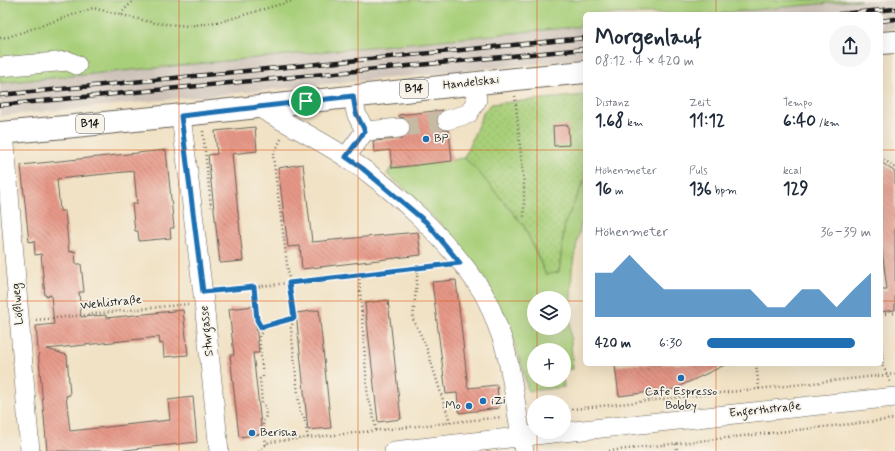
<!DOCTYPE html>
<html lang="de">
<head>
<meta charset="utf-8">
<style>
  :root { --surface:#fff; --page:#f6f6f7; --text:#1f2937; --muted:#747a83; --accent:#1f6fb2 }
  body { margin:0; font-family:Mynerve,sans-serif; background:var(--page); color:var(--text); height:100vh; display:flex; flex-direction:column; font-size:15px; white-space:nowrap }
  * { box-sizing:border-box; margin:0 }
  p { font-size:13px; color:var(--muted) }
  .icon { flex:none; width:22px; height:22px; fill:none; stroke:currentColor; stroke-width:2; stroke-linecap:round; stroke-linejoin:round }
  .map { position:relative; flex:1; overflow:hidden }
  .drawer { position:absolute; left:583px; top:12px; width:300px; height:354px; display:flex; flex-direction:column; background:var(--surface); border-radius:6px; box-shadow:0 4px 16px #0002 }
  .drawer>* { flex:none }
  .tools { position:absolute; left:527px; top:291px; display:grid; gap:8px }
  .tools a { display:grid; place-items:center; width:44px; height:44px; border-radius:50%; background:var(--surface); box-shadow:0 4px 16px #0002; font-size:20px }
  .pin { position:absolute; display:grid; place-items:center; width:34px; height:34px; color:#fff; margin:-17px; border:2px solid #fff; border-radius:50%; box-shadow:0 1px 4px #0007 }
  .round { display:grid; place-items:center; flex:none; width:42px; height:42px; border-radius:21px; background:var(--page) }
  .overview { display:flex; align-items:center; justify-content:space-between; height:68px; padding:0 12px }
  h1 { font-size:22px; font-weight:700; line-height:30px }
  .metrics { display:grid; grid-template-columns:repeat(3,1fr); gap:6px; height:68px; padding:4px 12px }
  .metrics div { display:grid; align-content:center }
  .metrics b { font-size:17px; font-weight:700 }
  .metrics small { font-size:11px; font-weight:400 }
  .metrics p { font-size:11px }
  .chart { height:112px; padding:8px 12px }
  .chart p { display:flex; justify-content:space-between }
  .chart svg { width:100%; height:72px; margin-top:4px; fill:var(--accent); opacity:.7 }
  ul { padding:0 12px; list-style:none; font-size:13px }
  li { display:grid; grid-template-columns:64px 48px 1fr; align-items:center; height:30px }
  li i { height:10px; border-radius:5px; background:var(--accent) }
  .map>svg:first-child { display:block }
  .industrial { fill:#cec2b9 }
  .grass { fill:url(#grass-dots); stroke:#62764a }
  .park { fill:#a8cf79; stroke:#62764a; fill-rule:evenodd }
  .building { fill:url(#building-back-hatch) }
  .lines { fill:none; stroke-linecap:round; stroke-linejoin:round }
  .minor-tunnel { stroke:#c6baa3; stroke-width:19; stroke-dasharray:19 10; stroke-linecap:butt }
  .minor-casing { stroke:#676157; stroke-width:20 }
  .major-casing { stroke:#676157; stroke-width:24 }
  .path { stroke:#676157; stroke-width:2.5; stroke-dasharray:1 3; stroke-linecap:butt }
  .minor { stroke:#fff; stroke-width:19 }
  .major { stroke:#fff; stroke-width:22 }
  .rail-casing { stroke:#1c1c1c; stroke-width:4.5 }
  .rail { stroke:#f7f3e8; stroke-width:3; stroke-dasharray:9; stroke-linecap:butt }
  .route-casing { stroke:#fff; stroke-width:8 }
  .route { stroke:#1f6fb2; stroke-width:5 }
  .grid { fill:none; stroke:#de560d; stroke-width:1; stroke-opacity:0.55 }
  .poi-dot { fill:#1f6fb2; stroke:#f7f3e8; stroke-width:1.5 }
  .labels { text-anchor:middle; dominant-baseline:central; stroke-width:3.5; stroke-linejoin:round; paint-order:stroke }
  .shield { fill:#f7f3e8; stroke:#5e5c59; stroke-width:1 }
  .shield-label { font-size:11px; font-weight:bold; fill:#1c1c1c }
  .street-label { font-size:12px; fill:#1c1c1c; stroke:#f7f3e8 }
  .poi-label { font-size:12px; fill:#1c1c1c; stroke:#f7f3e8; text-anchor:start }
</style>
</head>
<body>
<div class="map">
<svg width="895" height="451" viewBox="0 0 895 451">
  <defs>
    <pattern id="grass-dots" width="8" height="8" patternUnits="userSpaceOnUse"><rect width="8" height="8" fill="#a8cf79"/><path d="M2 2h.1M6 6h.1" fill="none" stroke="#90b168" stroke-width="1.8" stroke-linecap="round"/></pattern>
    <pattern id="building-back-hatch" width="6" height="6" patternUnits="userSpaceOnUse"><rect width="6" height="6" fill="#e79888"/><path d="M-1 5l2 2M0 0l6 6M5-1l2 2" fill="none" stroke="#ba7b6e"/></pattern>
  </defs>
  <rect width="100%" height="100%" fill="#f7f3e8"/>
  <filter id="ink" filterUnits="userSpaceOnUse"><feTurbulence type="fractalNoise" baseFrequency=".025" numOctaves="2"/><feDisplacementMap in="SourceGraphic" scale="8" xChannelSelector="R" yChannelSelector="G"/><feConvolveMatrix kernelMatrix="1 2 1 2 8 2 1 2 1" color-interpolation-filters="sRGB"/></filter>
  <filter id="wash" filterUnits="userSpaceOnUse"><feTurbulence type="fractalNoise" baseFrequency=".012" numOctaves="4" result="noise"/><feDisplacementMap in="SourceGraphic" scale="16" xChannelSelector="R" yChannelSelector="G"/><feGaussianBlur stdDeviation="0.9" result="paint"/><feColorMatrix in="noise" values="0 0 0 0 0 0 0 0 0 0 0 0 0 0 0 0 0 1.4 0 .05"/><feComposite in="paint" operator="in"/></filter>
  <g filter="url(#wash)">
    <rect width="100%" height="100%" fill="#f1e2c5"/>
    <g class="industrial">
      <path d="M861,0H895V28L881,30V14H713Z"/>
      <path d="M585,26V59L0,116V83Z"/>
    </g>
    <path class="grass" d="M585,95V179L565,223L559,272L546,275L524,226L476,169L464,158L484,111L491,104Z"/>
    <g class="park">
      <path d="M0,0H861L713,14H585V26L0,83Z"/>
      <path d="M464,158L476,169L524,226L546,275L559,272L565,223L585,179V216L580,228L572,269L570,330L573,369L564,370V350H534V380H563L564,387L528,391L523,369L507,324L455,240L410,193L387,174L390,169ZM534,298H564V328H534Z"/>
    </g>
    <g id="blocks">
      <g class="building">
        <path d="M443,110L436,117V123L440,128L449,131L452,161L392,168L390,150L374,152L373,141L401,139L410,133L411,127L409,122L405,118L399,117V115Z"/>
        <path d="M568,125L569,145L554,146L553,126Z"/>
        <path d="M255,127L257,151L232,154L243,261L220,263L208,155L217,154L215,131Z"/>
        <path d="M166,150L174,228H170L171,238L139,241L138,231H135L132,204H137L134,171L57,179L60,211H65L69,252L75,251L76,264H81L84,292H79L81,317L106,315V318L183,310L188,355L164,357L163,343L160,344L159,337L47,349L67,355L70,395L66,396L70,431L170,420L168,400L193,397L197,442L116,451H47L36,326L54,324L51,295L45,296L41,254L35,255L34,241L29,242L21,165Z"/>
        <path d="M881,162L895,172V310L881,312V290H887L881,241Z"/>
        <path d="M303,164L312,242L418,232L421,255L302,269L300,246L288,247L278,168Z"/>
        <path d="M456,280L468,388L497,385L499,408L459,413L457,393L446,394L432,282Z"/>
        <path d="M388,300L401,419L378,422L365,303Z"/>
        <path d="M254,306L259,353H253L262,434L239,437L230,355H234L229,309Z"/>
        <path d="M319,310L331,428L308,430L296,313Z"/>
        <path d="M634,364H727L674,389L619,396L615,366Z"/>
      </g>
    </g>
  </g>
  <g filter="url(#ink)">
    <use href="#blocks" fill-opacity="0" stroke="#676157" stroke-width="1"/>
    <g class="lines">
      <path class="minor-tunnel" d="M400,128L447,120"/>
      <g class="minor-casing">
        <g id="minor">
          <path d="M0,67L68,61L77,65"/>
          <path d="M353,95L356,113L365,131"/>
          <path d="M258,107C287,124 319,139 347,158C395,189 451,243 482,291C490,304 498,327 503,341C514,377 516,415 524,451"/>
          <path d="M181,116L204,302L219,451"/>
          <path d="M447,120L468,114L477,100L474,82"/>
          <path d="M4,132L30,451"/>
          <path d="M346,157L365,131L400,128"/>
          <path d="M564,432L895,397"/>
          <path d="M394,451L562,432"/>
        </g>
      </g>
      <g class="major-casing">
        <g id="major">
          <path d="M881,43L895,42"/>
          <path d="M0,133C195,116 390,91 585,72"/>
        </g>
      </g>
      <g class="path">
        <path d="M120,14L134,0"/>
        <path d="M0,38L8,37L93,8L155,23L189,26L223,21L295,0"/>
        <path d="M515,96L524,185V217"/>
        <path d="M203,131L211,207"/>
        <path d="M281,139L273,156L294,318L291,328L300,413L304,416L308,438"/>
        <path d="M881,157L895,168"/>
        <path d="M418,268L413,319L426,346L450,422"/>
        <path d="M359,275L368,401L371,405L376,430"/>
        <path d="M881,279V280"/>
        <path d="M254,287L257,320L261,324L262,332L259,336L263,377L260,379L262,404L265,406L266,416L263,422L266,445"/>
        <path d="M219,291L443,265"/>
        <path d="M881,314L895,313"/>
        <path d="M36,320L188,304"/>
        <path d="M261,327L294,318"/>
        <path d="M881,342L883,366L890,382"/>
        <path d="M756,364L759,389"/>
        <path d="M564,410L895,374"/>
        <path d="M676,444L677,451"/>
        <path d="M259,451L269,442L502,417"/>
        <path d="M609,451L895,419"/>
      </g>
      <use href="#minor" class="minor"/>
      <use href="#major" class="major"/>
      <g class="rail-casing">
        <g id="rail">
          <path d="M839,14L895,9"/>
          <path d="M881,21L895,19"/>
          <path d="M0,95L585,38"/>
          <path d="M0,105L585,49"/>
        </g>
      </g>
      <use href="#rail" class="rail"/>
    </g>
  </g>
  <g class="lines" filter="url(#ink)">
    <g class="route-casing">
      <path id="route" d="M353,96L356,113L365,131L346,157L362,168L426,222L460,263L289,283L294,318L261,327L257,320L254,287L203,292L181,116Z"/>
    </g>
    <use href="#route" class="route"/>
  </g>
  <path class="grid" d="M179,0V451M358,0V451M537,0V298M716,0V14M0,150H585M881,150H895M0,301H534M564,301H585M881,301H895M537,328V350M716,364V451M537,380V402M537,432V451"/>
  <g class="poi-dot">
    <circle cx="426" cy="139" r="4"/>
    <circle cx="681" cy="378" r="4"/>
    <circle cx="483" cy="401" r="4"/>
    <circle cx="469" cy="406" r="4"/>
    <circle cx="252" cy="433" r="4"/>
  </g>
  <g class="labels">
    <g class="shield">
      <rect x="400" y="80" width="28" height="18" rx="3"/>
      <rect x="76" y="115" width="28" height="18" rx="3"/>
    </g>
    <g class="shield-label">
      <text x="414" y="89">B14</text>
      <text x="90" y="124">B14</text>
    </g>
    <g class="street-label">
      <text transform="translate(471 83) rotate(-6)">Handelskai</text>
      <text transform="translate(111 303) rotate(-6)">Wehlistraße</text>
      <text transform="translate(18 304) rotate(-95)">Lößlweg</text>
      <text transform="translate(207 331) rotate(-96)">Sturgasse</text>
      <text transform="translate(765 410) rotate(-6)">Engerthstraße</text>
    </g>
    <g class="poi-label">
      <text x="434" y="139">BP</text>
      <text x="681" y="392" text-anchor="middle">Cafe Espresso<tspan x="681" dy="14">Bobby</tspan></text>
      <text x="491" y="401">iZi</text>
      <text x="461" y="406" text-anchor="end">Mo</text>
      <text x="260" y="433">Berisha</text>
    </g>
  </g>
</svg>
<div class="tools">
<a><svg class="icon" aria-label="layers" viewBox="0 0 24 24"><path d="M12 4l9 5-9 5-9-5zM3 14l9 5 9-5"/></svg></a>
<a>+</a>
<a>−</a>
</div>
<div class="pin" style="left:306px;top:101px;background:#1e9e55"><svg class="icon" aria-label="arrive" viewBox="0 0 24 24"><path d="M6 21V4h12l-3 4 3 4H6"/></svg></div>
<section class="drawer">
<div class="overview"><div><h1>Morgenlauf</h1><p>08:12 · 4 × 420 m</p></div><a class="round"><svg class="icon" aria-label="share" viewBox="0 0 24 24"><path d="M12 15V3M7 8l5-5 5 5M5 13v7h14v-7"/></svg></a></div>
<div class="metrics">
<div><p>Distanz</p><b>1.68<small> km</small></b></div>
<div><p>Zeit</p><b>11:12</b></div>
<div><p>Tempo</p><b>6:40<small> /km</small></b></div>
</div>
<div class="metrics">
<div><p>Höhenmeter</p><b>16<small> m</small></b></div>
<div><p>Puls</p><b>136<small> bpm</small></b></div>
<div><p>kcal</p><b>129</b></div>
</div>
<div class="chart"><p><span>Höhenmeter</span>36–39 m</p>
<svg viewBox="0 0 160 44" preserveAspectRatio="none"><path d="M0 44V17L10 17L20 6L30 17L40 27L50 27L60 27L70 27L80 27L90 27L100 38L110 38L120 27L130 27L140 38L150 27L160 17V44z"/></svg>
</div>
<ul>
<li><b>420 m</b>6:30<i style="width:90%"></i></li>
</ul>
</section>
</div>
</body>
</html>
